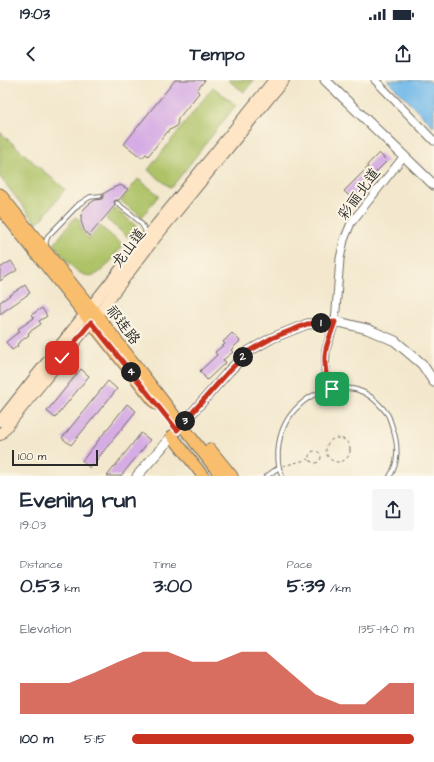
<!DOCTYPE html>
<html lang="en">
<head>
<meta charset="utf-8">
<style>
  :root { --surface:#fff; --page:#f6f6f7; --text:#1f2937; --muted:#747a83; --accent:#c8321e }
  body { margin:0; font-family:"Architects Daughter","LXGW WenKai TC",sans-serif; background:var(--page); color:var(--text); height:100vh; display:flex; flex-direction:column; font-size:15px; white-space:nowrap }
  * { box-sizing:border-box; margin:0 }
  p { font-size:13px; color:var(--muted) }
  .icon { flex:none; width:22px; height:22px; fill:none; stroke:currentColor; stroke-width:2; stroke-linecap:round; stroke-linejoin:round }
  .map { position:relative; height:396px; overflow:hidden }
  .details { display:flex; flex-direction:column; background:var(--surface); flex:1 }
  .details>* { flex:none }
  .scale { position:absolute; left:12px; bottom:10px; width:86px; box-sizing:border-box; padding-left:4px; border:2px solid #2b2b2b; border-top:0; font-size:11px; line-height:14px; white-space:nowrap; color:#2b2b2b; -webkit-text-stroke:3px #fcf5e5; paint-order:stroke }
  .pin { position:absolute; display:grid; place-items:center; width:34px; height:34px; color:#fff; margin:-17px; border-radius:8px; box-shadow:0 2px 6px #0006 }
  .km { position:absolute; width:20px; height:20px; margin:-10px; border-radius:50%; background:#222; color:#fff; font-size:11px; line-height:20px; text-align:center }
  .round { display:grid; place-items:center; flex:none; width:42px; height:42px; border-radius:4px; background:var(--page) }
  .summary { display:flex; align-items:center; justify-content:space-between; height:68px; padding:0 20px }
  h1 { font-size:22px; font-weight:700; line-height:30px }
  .stats { display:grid; grid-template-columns:repeat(3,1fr); gap:6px; height:68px; padding:4px 20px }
  .stats div { display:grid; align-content:center }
  .stats b { font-size:20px; font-weight:700 }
  .stats small { font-size:11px; font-weight:400 }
  .stats p { font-size:11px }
  .chart { height:112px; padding:8px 20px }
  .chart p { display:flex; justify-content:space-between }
  .chart svg { width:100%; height:72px; margin-top:4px; fill:var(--accent); opacity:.7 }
  ul { padding:0 20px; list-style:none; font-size:13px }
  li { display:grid; grid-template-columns:64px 48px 1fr; align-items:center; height:30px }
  li i { height:10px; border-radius:5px; background:var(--accent) }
  .status { display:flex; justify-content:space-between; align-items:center; height:28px; padding:0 20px; background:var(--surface); direction:ltr }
  .status svg { height:11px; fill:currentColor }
  header { display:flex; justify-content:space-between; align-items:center; height:52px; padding:0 20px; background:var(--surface); font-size:18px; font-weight:700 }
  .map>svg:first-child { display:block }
  .green { fill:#aec367; stroke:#6c7749 }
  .water { fill:#73baea; stroke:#4f728a }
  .building { fill:#d5ace4 }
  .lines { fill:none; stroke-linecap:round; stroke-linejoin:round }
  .service-casing { stroke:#716d64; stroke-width:5.5 }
  .minor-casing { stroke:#716d64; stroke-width:9 }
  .tertiary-casing { stroke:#716d64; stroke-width:11 }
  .secondary-casing { stroke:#716d64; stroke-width:12 }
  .primary-casing { stroke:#716d64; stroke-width:13 }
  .path { stroke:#716d64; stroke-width:1; stroke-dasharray:3 3; stroke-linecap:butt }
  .service { stroke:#fff; stroke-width:3.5 }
  .minor { stroke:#fff; stroke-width:7 }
  .tertiary { stroke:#fff; stroke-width:9 }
  .secondary { stroke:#fde5c5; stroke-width:10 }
  .primary { stroke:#f9be6d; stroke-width:11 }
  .route-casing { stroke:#fff; stroke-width:8 }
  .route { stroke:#c8321e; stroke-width:5 }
  .labels { text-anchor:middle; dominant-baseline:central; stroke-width:4; stroke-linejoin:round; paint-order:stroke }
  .street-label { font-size:15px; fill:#2b2b2b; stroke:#fcf5e5 }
</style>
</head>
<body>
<div class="status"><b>19:03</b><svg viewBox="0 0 49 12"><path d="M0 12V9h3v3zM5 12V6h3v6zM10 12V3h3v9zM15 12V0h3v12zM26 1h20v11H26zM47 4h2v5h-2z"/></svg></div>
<header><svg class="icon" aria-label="back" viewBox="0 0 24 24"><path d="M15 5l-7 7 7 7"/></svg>Tempo<svg class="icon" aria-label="share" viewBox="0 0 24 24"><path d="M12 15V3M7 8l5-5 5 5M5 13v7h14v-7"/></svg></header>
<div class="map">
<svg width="434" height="396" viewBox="0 0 434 396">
  <rect width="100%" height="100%" fill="#fcf5e5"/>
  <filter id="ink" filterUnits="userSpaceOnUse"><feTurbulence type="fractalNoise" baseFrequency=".025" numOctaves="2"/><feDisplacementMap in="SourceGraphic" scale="8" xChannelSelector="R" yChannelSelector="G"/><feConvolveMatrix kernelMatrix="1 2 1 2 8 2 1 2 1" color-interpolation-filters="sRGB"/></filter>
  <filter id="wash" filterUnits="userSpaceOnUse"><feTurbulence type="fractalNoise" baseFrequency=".012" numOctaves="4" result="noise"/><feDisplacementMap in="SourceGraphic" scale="16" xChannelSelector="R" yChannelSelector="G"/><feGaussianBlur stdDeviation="0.9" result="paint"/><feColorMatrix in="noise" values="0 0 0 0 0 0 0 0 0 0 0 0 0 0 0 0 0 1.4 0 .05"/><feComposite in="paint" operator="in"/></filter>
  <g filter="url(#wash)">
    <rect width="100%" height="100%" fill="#f3e8cd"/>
    <g class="green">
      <path d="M228,0H254L244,12Z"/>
      <path d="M213,7L236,25L171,108L148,90Z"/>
      <path d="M0,52L41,89L65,109L43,138L36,143L0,97Z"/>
      <path d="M138,99L159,115L142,137L121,121Z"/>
      <path d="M115,128L137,147L128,157L106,139Z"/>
      <path d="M75,137L79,139L82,151L89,159L100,146L123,165C107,185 94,212 69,183C64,177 59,172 55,165V163Z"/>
    </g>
    <path class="water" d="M387,0H429L434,5V47Z"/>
    <g id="blocks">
      <g class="building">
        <path d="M175,0H205L197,10L199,13L178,39L177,45L174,48L169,50L148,76L146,74L142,78L124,64Z"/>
        <path d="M379,73L387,81L375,93L376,95L352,119L344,111L368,87L367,85Z"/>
        <path d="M120,105L128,109L119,120H116L114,121L115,125L89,156L84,150L81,141V137L83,130L89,124L95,120L102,119L103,117V114L113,108Z"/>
        <path d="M11,181L17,190L0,201V188Z"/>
        <path d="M25,205L30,213L0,234V222Z"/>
        <path d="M42,228L47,236L39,241L41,244L28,253L29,255L17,264L18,266L12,270L6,262L20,251L18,249L34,238L31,235Z"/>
        <path d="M232,253L240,261L231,270L233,272L223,280L226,282L207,300L200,291L217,275L215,272L225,264L223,262Z"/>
        <path d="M81,289L89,296L55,338L47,331Z"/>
        <path d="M108,301L117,309L71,365L62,358Z"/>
        <path d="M127,324L136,331L90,388L82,381Z"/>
        <path d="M141,353L150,360L121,396H107Z"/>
      </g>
    </g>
  </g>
  <g filter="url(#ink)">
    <use href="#blocks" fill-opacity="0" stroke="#716d64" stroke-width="1"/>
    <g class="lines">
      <g class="service-casing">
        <g id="service">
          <path d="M117,123C127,132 144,141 146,154"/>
          <path d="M46,167V161L48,156L79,124L90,117L100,116"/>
          <path d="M267,396L278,388"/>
          <path d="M282,396C277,385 277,375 279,363C284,333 309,310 339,308C346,308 354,308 360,311C370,314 382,326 388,335C390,339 391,344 393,349C398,364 399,382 390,396"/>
        </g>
      </g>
      <g class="minor-casing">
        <g id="minor">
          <path d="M375,0L434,61"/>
          <path d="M330,309L325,291L326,269L335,242L340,179L344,160L351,143L404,76"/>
        </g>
      </g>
      <g class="tertiary-casing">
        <g id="tertiary">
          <path d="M325,0L434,105"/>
          <path d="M137,396L229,291L249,271L272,258L307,244L339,242L367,249L395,261L422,284L434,302"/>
        </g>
      </g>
      <g class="secondary-casing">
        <g id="secondary">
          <path d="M0,341L130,177L274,0"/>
          <path d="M0,355L97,235L156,157L284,0"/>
        </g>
      </g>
      <g class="primary-casing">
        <g id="primary">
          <path d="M0,114L97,235L221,396"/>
          <path d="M0,128L156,324"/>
          <path d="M172,356L203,396"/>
          <path d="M210,369L232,396"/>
        </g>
      </g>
      <g class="path">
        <circle cx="338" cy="370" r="12"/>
        <circle cx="315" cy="377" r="6"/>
        <path d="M283,386L309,379"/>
      </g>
      <use href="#service" class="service"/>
      <use href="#minor" class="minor"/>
      <use href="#tertiary" class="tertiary"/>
      <use href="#secondary" class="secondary"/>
      <use href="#primary" class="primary"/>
    </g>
  </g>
  <g class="lines" filter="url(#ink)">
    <g class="route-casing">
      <path id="route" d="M62,278L91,242L177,350L229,291L249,271L272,258L307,244L335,242C332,251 328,260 326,269C323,282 326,296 330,309H332"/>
    </g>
    <use href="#route" class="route"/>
  </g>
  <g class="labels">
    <g class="street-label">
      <text transform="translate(359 114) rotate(-54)">彩丽北道</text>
      <text transform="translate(129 168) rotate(-53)">龙山道</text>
      <text transform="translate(123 245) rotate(52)">祁连路</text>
    </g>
  </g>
</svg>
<div class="scale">100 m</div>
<div class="pin" style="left:332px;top:309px;background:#1e9e55"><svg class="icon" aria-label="arrive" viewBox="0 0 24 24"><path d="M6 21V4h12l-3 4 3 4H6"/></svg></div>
<div class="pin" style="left:62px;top:278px;background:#d93025"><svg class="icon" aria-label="check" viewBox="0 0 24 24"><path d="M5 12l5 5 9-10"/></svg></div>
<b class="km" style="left:321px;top:243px">1</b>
<b class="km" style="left:243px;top:277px">2</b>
<b class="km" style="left:185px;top:341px">3</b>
<b class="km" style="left:131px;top:292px">4</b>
</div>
<section class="details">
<div class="summary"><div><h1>Evening run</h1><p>19:03</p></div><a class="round"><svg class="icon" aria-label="share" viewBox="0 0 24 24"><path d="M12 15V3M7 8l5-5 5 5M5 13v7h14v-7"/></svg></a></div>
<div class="stats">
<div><p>Distance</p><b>0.53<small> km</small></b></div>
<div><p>Time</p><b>3:00</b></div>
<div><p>Pace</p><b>5:39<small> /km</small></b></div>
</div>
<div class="chart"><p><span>Elevation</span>135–140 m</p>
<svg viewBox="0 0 160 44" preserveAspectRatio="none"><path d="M0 44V25L10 25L20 25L30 19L40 12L50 6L60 6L70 12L80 12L90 6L100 6L110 19L120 32L130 38L140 38L150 25L160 25V44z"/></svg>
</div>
<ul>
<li><b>100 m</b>5:15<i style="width:100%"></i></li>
</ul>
</section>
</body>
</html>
